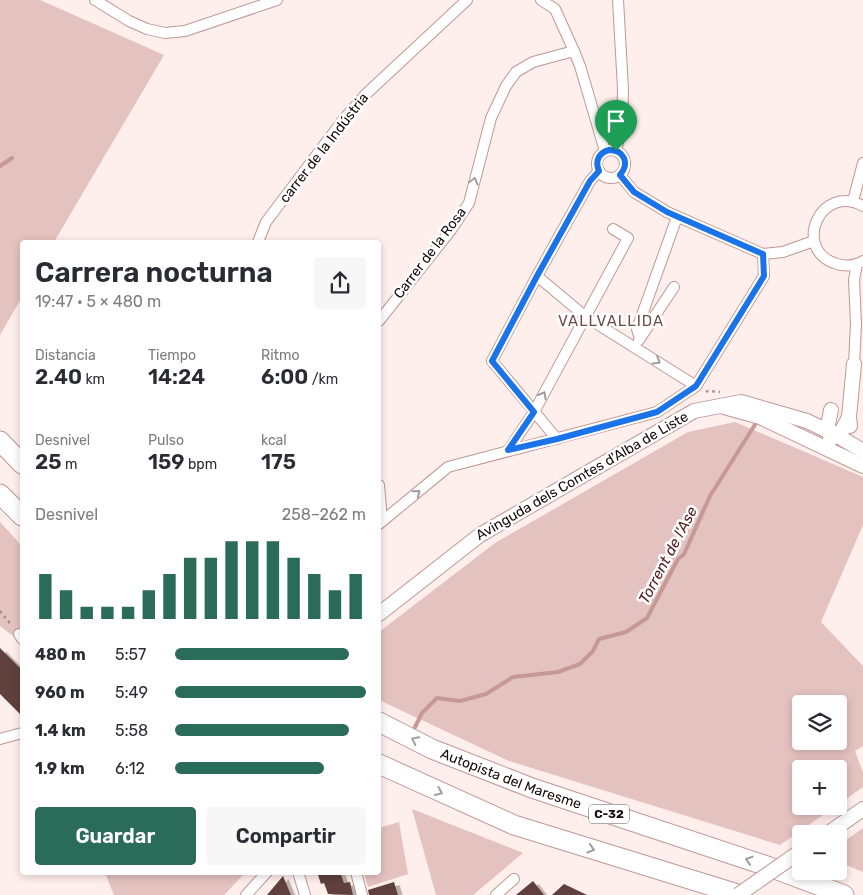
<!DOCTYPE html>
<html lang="es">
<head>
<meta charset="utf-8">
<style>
  :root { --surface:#fff; --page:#f7f7f7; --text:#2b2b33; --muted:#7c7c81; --accent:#2a6b5a }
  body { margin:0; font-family:Rubik,sans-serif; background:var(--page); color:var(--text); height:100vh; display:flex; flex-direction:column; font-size:19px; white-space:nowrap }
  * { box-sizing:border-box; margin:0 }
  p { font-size:16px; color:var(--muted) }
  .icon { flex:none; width:28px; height:28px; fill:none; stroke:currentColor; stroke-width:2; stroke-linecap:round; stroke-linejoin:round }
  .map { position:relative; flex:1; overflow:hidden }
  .drawer { position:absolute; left:20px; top:240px; width:361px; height:635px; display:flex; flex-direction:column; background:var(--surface); border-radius:5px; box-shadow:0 2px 8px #0003 }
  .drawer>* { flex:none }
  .buttons { position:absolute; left:792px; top:695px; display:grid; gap:10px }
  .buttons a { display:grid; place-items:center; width:55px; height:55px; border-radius:5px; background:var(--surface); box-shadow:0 2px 8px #0003; font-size:25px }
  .pin { position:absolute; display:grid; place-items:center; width:42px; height:42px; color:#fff; margin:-51px -21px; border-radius:50% 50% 50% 0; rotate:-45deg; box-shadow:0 0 5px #0007 }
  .pin .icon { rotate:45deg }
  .round { display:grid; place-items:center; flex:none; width:52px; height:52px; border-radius:5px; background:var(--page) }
  .head { display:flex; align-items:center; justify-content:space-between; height:85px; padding:0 15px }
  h1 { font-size:28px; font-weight:600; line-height:38px }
  .metrics { display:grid; grid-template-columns:repeat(3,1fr); gap:8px; height:85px; padding:5px 15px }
  .metrics div { display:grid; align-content:center }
  .metrics b { font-size:21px; font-weight:600 }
  .metrics small { font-size:14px; font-weight:400 }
  .metrics p { font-size:14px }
  .chart { height:140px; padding:10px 15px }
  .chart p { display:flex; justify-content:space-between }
  .chart svg { width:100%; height:90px; margin-top:5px; stroke:var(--accent); stroke-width:6 }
  .cta { display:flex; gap:10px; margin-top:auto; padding:10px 15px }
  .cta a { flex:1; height:58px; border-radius:5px; background:var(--accent); color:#fff; font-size:20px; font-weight:600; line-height:58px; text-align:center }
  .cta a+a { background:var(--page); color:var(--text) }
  ul { padding:0 15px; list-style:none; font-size:16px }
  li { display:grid; grid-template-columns:80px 60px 1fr; align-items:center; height:38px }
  li i { height:12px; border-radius:6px; background:var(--accent) }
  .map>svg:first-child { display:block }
  .green { fill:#e4c2c0; fill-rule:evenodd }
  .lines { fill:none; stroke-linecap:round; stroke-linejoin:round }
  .stream { stroke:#c79995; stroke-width:4 }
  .building { fill:#5f3f3d; filter:url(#shadow) }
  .minor-casing { stroke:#be9896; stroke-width:12 }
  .tertiary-casing { stroke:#be9896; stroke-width:16 }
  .motorway-casing { stroke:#be9896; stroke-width:21 }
  .path { stroke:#9d8e8d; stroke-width:2.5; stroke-dasharray:2.5 4; stroke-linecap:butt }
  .minor { stroke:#fff; stroke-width:10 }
  .tertiary { stroke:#fff; stroke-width:14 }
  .motorway { stroke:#fff; stroke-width:19 }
  .tertiary-bridge-casing { stroke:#be9896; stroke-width:16; stroke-linecap:butt }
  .tertiary-bridge { stroke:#fff; stroke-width:14 }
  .oneway { stroke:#a29d9d }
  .route-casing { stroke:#fff; stroke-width:10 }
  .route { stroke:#1a73e8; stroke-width:6 }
  .labels { text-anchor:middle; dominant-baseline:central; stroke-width:5; stroke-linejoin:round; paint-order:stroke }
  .shield { fill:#fff; stroke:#5d5454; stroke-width:1 }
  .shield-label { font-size:12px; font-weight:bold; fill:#170a0a }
  .street-label { font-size:14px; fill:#170a0a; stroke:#fff }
  .neighbourhood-label { font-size:15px; letter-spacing:1px; fill:#6c4b49; stroke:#fff }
  .water-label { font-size:15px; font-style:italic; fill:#541a1b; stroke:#fff }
</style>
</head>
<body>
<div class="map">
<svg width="863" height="895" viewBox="0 0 863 895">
  <defs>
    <filter id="shadow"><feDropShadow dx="5.5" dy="3" stdDeviation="0" flood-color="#0004"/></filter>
  </defs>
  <rect width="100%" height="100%" fill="#feeeec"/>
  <g class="green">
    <path d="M0,0H40L164,55L54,242H22V297L0,335Z"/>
    <path d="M735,422L863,477V525L821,622L863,666V746L855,751L863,773V787L839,804V769H801V806H836L780,845L509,761L379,700V632L495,543L688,432ZM801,704H839V741H801Z"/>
    <path d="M0,522L22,546V643L0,626Z"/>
    <path d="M412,809L523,853L473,895H436Z"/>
    <path d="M399,822L408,874L368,887L364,873L379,872V828Z"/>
    <path d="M863,828V872L839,862V845Z"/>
    <path d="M105,873H245L224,895H114Z"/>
  </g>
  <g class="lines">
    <g class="stream">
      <path d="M0,166L12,158"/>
      <path d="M415,727L422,713L437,698L460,701L486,694L513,677L558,672L580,664L593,651L599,639L626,632L647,618L678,559L684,554L710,496L756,423"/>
    </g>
  </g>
  <g class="building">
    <path d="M0,648L22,670V716L0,694Z"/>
    <path d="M317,872H340L344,883L350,882L353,895L328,894L324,883L321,884Z"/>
    <path d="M283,876L291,895H267Z"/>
    <path d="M533,881L544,895H516Z"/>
    <path d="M394,882L398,895H369L368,890Z"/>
    <path d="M564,884L587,895H552Z"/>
  </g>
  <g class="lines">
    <g class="minor-casing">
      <g id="minor">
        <path d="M95,0L129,21L147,29L165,33L185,31L277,0"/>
        <path d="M541,0L555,9L574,51L580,66L605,151"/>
        <circle cx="611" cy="164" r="14"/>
        <path d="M616,151L622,125L623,89L618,0"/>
        <path d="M620,175L634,192L667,212L763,254L783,252L814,241"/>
        <path d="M853,201L863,163"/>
        <path d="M863,206C820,183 793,248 834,263C844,267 854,266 863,261"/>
        <path d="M258,242L266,222L343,120L366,94L467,0"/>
        <path d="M537,276L586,317L696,386"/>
        <path d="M379,321L451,230L469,203L491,118L506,86L516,72L533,62L574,51"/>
        <path d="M640,338L637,329L677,217"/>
        <path d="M639,340L674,287"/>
        <path d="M852,370L854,364L856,324L854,280L857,264"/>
        <path d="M557,439L492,361L537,276L590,181L599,171"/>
        <path d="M508,451L534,412L628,238L613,229"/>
        <path d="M379,485L382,521"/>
        <path d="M379,524L448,467L657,412L696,386L764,276L763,254"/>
        <path d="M19,634L22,639"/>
        <path d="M0,739L22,733"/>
        <path d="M298,872L305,895"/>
        <path d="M356,872L362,895"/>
        <path d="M246,895L267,872"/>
        <path d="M496,895L514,879"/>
      </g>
    </g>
    <g class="tertiary-casing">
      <g id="tertiary">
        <path d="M724,407L760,417L863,466"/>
        <path d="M831,410L828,425L831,439"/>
        <path d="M850,426L849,417L854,364"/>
        <path d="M830,438L842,431L849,417"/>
        <path d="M379,614L480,535L694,411L741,402L807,421L836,435L863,451"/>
        <path d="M827,834L863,809"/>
      </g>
    </g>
    <g class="motorway-casing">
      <g id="motorway">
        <path d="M0,441L22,464"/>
        <path d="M0,494L22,516"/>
        <path id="s1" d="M379,722L432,749L532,788L767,866L844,895"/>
        <path d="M379,764L514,825L741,895"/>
      </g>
    </g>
    <g class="path">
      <path d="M706,392L708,391L720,392"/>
      <path d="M0,611L12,626"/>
    </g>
    <use href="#minor" class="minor"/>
    <use href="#tertiary" class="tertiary"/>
    <use href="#motorway" class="motorway"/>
    <g class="tertiary-bridge-casing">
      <path id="tertiary-bridge" d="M738,895L801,851"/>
    </g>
    <use href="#tertiary-bridge" class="tertiary-bridge"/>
  </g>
  <defs><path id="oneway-chevron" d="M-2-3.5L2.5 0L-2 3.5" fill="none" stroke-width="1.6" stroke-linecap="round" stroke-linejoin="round" transform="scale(1.25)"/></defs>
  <g class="oneway">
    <use href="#oneway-chevron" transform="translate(474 181) rotate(-75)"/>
    <use href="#oneway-chevron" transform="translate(657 361) rotate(32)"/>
    <use href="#oneway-chevron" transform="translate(543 395) rotate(-61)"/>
    <use href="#oneway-chevron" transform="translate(417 493) rotate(-39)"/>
    <use href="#oneway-chevron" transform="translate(415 740) rotate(-154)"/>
    <use href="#oneway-chevron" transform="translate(439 792) rotate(24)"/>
    <use href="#oneway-chevron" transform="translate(591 849) rotate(17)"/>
    <use href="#oneway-chevron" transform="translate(749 860) rotate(-162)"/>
  </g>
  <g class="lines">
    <g class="route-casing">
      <path id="route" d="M609,150C624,150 630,163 620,175L634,192L667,212L763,254L764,276L696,386L657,412L557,439L508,450L534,412L492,361L537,276L590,181L599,171C595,162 598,153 609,150Z"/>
    </g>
    <use href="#route" class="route"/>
  </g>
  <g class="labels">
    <rect class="shield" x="589" y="804.5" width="40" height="19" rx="4"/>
    <g class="shield-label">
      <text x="609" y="814">C-32</text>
    </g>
    <g class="street-label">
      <text transform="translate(324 148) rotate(-52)">carrer de la Indústria</text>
      <text transform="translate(430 253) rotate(-53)">Carrer de la Rosa</text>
      <text transform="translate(582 476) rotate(-30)">Avinguda dels Comtes d'Alba de Liste</text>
      <text stroke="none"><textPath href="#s1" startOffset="144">Autopista del Maresme</textPath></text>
    </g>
    <g class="neighbourhood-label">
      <text x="611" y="321">VALLVALLIDA</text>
    </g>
    <g class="water-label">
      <text transform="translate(668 555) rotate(-62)">Torrent de l'Ase</text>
    </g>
  </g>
</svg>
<div class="buttons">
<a><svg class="icon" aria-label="layers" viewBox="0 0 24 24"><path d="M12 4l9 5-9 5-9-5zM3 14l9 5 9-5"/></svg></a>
<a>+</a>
<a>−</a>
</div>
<div class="pin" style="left:616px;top:151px;background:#1e9e55"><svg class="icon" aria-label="arrive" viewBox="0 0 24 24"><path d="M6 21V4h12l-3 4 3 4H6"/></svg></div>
<section class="drawer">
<div class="head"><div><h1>Carrera nocturna</h1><p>19:47 · 5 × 480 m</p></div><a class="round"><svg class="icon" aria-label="share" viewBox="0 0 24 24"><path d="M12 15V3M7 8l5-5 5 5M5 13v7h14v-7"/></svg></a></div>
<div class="metrics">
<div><p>Distancia</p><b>2.40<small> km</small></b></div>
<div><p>Tiempo</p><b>14:24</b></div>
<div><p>Ritmo</p><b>6:00<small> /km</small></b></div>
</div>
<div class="metrics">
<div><p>Desnivel</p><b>25<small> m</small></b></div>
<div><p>Pulso</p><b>159<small> bpm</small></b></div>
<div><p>kcal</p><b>175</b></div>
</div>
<div class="chart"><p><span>Desnivel</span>258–262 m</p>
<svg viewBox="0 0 160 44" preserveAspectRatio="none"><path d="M5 44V22M15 44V30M25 44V38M35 44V38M45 44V38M55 44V30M65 44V22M75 44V14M85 44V14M95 44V6M105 44V6M115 44V6M125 44V14M135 44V22M145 44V30M155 44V22"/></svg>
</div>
<ul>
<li><b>480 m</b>5:57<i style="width:91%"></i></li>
<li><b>960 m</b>5:49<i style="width:100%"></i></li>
<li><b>1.4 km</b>5:58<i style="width:91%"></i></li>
<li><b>1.9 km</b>6:12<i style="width:78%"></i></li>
</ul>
<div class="cta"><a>Guardar</a><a>Compartir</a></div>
</section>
</div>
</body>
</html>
